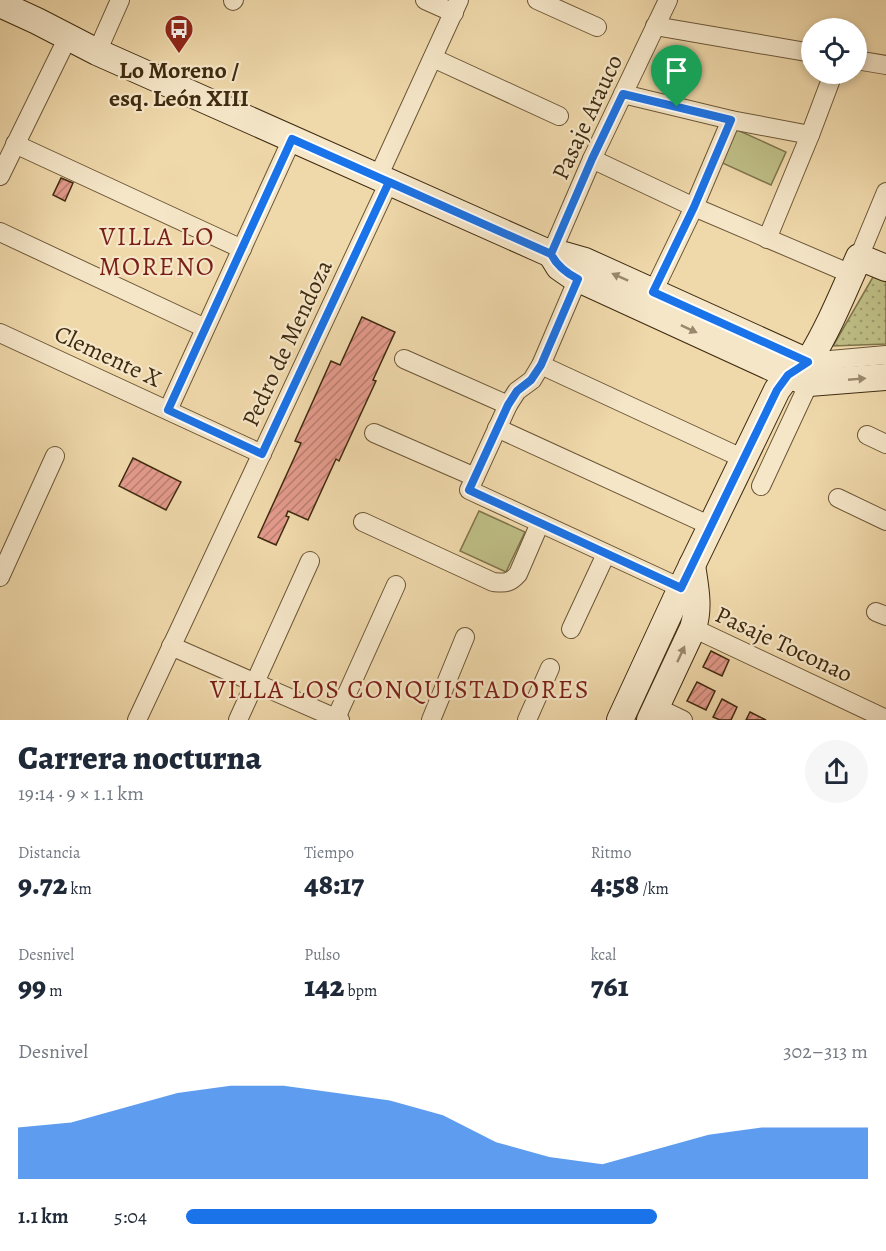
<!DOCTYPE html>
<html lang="es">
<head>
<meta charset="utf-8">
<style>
  :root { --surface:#fff; --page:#f6f6f7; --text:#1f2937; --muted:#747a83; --accent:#1a73e8 }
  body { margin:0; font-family:Alegreya,serif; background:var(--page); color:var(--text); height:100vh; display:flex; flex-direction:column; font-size:22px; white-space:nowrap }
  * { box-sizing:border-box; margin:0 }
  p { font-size:20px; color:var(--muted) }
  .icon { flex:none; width:33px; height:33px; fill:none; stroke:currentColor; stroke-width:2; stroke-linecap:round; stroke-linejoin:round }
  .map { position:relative; height:720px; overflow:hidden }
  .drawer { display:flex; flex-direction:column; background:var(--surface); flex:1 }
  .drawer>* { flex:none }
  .fabs { position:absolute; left:801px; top:18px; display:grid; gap:12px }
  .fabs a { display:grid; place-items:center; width:66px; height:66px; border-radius:50%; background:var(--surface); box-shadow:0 3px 9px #0003; font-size:30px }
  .pin { position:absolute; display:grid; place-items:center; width:51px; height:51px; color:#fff; margin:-62px -26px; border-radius:50% 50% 50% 0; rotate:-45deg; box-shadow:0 0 6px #0007 }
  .pin .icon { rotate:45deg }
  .round { display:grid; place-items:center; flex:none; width:63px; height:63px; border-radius:32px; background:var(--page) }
  .summary { display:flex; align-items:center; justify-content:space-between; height:102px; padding:0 18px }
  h1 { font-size:33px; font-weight:800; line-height:45px }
  .metrics { display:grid; grid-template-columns:repeat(3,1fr); gap:9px; height:102px; padding:6px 18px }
  .metrics div { display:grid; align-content:center }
  .metrics b { font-size:30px; font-weight:800 }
  .metrics small { font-size:16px; font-weight:400 }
  .metrics p { font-size:16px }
  .chart { height:168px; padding:12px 18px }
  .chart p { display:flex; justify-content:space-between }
  .chart svg { width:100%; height:108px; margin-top:6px; fill:var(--accent); opacity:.7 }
  ul { padding:0 18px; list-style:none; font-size:20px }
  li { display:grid; grid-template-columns:96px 72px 1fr; align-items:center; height:45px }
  li i { height:15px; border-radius:8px; background:var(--accent) }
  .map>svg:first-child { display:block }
  .grass { fill:url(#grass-dots); stroke:#7e744a; stroke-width:1.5 }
  .pitch { fill:#bebd85; stroke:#7e744a; stroke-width:1.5 }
  .building { fill:url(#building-hatch); stroke:#3f2b10; stroke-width:1.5 }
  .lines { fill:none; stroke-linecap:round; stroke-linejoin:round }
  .street-casing { stroke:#6b5636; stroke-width:20 }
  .secondary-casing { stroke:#3f2b10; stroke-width:28 }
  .street { stroke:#f5e6c8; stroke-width:18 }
  .secondary { stroke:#f5e6c8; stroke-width:26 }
  .oneway { fill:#9a886c }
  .route-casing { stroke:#fff; stroke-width:12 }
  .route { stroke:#1a73e8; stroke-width:8 }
  .labels { text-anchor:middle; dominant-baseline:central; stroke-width:4.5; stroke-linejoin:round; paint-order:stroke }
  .poi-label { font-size:24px; font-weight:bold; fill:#3f2b10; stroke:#f5e6c8 }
  .street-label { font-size:24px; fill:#3f2b10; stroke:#f5e6c8 }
  .neighbourhood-label { font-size:26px; letter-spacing:1.5px; fill:#7a1f14; stroke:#f5e6c8 }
</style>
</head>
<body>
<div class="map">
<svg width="886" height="720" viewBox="0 0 886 720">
  <defs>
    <pattern id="grass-dots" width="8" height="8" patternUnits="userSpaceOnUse" patternTransform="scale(1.5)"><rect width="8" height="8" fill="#bebd85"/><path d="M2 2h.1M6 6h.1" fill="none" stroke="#9c9a6b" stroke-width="1.8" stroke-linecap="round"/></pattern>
    <pattern id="building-hatch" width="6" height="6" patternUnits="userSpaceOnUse" patternTransform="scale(1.5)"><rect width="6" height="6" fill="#e39a8b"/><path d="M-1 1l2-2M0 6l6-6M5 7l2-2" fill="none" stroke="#b97e70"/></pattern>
  </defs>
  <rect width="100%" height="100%" fill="#efd8aa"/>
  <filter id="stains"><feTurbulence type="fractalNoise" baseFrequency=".00333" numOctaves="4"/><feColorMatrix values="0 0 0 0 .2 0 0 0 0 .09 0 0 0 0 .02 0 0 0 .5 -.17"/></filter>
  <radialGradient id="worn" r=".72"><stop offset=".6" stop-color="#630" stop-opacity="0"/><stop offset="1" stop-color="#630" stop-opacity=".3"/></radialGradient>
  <path class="grass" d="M873,277L886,282V344L833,346Z"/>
  <g class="pitch">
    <path d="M733,128L786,152L771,185L718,161Z"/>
    <path d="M479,511L525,532L506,572L460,551Z"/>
  </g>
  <g class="building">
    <path d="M61,178L73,183L65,201L53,195Z"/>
    <path d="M362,317L395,332L373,380L376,381L339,461L336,459L308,520L288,511L286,516L289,517L276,545L258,537L301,443L295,441L331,361L340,365Z"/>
    <path d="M133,458L181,482L166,510L119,486Z"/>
    <path d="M711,651L729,660L722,676L703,667Z"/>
    <path d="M697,682L715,691L706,710L687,701Z"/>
    <path d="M722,699L737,707L731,720H720L713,717Z"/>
    <path d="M750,712L766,720H746Z"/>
  </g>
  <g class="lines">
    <g class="street-casing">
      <g id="street">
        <path d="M425,0L454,13"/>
        <path d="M537,0L597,27"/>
        <path d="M233,1L234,0"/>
        <path d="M655,26L812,53"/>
        <path d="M97,52L120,0"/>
        <path d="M433,58L559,116"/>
        <path d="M856,60L886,65"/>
        <path d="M623,94L731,120L810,135"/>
        <path d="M15,144L242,249"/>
        <path d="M592,159L694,207L851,274"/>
        <path d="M0,176L68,37"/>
        <path d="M378,177L459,0"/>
        <path d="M0,232L205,328"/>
        <path d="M767,239L810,135L833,74"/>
        <path d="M551,254L592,159L668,0"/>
        <path d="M859,257L886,192"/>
        <path d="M582,269L541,365L532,380L517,391L508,405L469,490L681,588"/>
        <path d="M653,292L694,207L731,120"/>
        <path d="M0,333L262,454"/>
        <path d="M404,359L508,405"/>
        <path d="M808,362L886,355"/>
        <path d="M541,365L744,459"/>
        <path d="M168,410L292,139"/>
        <path d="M497,428L711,526"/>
        <path d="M374,433L475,477"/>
        <path d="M867,435L886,444"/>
        <path d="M761,486L809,383L808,372"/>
        <path d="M838,498L886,521"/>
        <path d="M363,522L493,582C505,583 509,584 518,574L540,523"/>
        <path d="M0,577L55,456"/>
        <path d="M876,612L886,616"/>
        <path d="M693,628L886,719"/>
        <path d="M571,629L606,554"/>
        <path d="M171,646L340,720"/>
        <path d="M656,707L683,720"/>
        <path d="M336,718L396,585"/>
        <path d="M137,720L389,182"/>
        <path d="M238,720L310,561"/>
        <path d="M431,720L465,637"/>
        <path d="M527,720L550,668"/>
      </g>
    </g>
    <g class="secondary-casing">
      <g id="secondary">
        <path d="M0,4L37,21L97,52L551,254L564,255L585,261L808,362C829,328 843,293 859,257L886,268"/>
        <path d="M551,254L559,267L572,276L788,375L809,383L886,377"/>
        <path d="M620,720L681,588L777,390L788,375"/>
        <path d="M650,720L693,628C700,607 695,586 692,565"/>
      </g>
    </g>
    <use href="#street" class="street"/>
    <use href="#secondary" class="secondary"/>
  </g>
  <defs><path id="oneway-solid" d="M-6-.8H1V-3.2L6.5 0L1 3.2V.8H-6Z" transform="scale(1.5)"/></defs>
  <g class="oneway">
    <use href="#oneway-solid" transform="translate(620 277) rotate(-156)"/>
    <use href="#oneway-solid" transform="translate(689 329) rotate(25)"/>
    <use href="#oneway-solid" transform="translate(857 379) rotate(-5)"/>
    <use href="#oneway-solid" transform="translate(681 654) rotate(-65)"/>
  </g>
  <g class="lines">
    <g class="route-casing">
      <path id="route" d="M677,107L623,94L592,159L551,254L292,139L168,410L262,454L389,182L551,254C557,266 566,273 578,279L541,365L531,380L517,391L508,405L469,490L681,588L777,390L788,375L808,362L653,292L694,207L731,120L677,107"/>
    </g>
    <use href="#route" class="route"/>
  </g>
  <defs>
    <g id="bus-pin" transform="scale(1.5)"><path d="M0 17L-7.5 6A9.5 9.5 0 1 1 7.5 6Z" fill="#8f2418" stroke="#f5e6c8"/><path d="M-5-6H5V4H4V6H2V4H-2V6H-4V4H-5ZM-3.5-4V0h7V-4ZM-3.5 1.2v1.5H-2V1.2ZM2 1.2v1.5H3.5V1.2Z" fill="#fff"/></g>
  </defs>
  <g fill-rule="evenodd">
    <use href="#bus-pin" x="179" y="29"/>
  </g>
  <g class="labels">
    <g class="poi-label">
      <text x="179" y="70">Lo Moreno /<tspan x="179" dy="28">esq. León XIII</tspan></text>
    </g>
    <g class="street-label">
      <text transform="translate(587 117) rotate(-65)">Pasaje Arauco</text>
      <text transform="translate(287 343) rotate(-65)">Pedro de Mendoza</text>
      <text transform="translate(108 356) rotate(25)">Clemente X</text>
      <text transform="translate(784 644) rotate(25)">Pasaje Toconao</text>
    </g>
    <g class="neighbourhood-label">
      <text x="157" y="236">VILLA LO<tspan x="157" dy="30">MORENO</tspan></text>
      <text x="400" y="689">VILLA LOS CONQUISTADORES</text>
    </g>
  </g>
  <rect width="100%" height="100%" filter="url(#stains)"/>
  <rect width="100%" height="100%" fill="url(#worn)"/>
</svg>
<div class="fabs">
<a><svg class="icon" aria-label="locate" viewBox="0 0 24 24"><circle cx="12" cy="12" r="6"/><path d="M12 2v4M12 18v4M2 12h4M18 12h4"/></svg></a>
</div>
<div class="pin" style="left:677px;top:107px;background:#1e9e55"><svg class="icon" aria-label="arrive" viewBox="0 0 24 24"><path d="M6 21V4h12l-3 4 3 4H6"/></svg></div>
</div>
<section class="drawer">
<div class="summary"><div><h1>Carrera nocturna</h1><p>19:14 · 9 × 1.1 km</p></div><a class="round"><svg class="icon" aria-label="share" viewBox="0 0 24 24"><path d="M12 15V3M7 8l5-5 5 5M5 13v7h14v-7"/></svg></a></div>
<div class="metrics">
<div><p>Distancia</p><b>9.72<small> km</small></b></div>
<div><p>Tiempo</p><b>48:17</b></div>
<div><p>Ritmo</p><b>4:58<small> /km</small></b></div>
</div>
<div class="metrics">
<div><p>Desnivel</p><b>99<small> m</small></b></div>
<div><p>Pulso</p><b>142<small> bpm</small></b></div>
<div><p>kcal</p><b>761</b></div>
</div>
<div class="chart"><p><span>Desnivel</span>302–313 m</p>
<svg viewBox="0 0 160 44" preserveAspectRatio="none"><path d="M0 44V23L10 21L20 15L30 9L40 6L50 6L60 9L70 12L80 18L90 29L100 35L110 38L120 32L130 26L140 23L150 23L160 23V44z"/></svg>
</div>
<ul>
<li><b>1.1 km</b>5:04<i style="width:69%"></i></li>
</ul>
</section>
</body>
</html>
